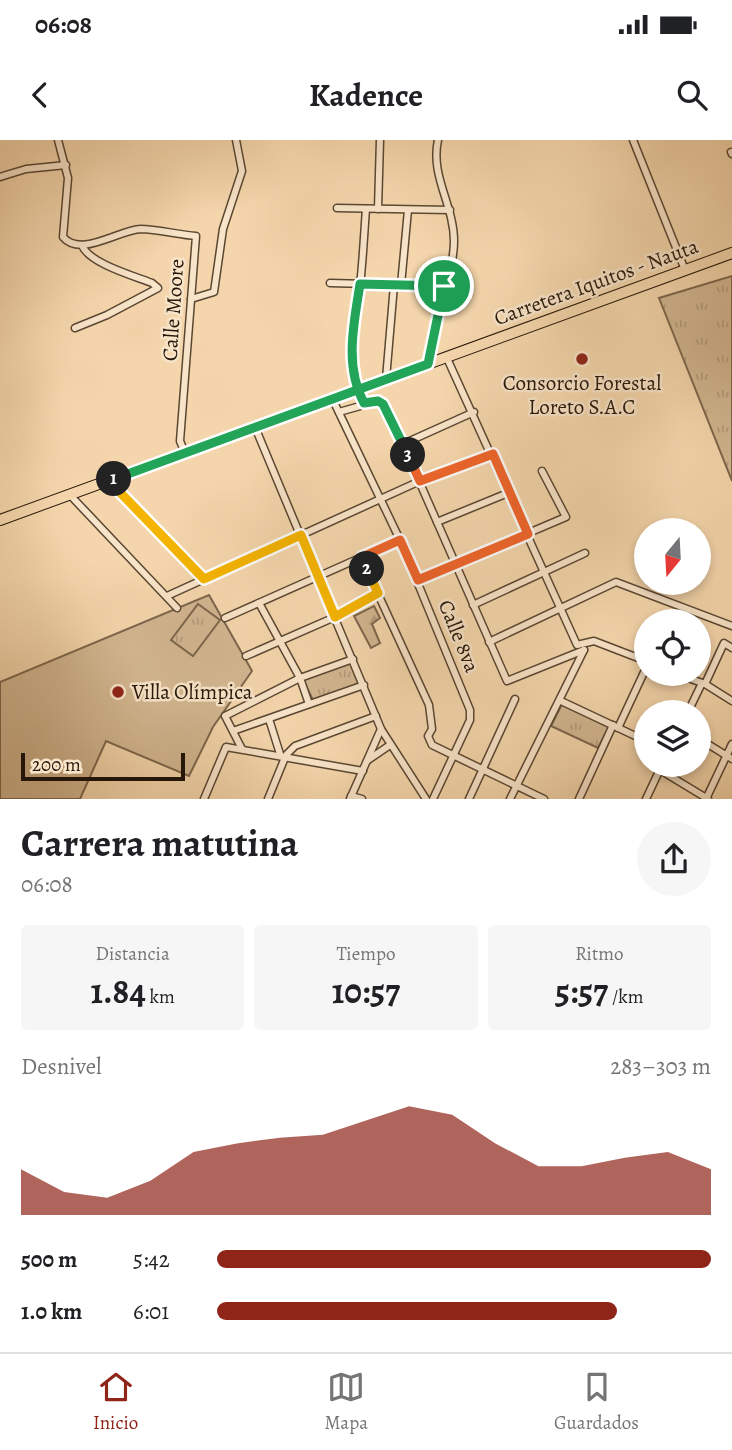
<!DOCTYPE html>
<html lang="es">
<head>
<meta charset="utf-8">
<style>
  :root { --surface:#fff; --page:#f6f6f6; --text:#202124; --muted:#757577; --line:#e0e0e0; --accent:#8f2418 }
  body { margin:0; font-family:Alegreya,serif; background:var(--page); color:var(--text); height:100vh; display:flex; flex-direction:column; font-size:26px; white-space:nowrap }
  * { box-sizing:border-box; margin:0 }
  p { font-size:23px; color:var(--muted) }
  .icon { flex:none; width:38px; height:38px; fill:none; stroke:currentColor; stroke-width:2; stroke-linecap:round; stroke-linejoin:round }
  .map { position:relative; height:659px; overflow:hidden }
  .panel { display:flex; flex-direction:column; background:var(--surface); flex:1 }
  .panel>* { flex:none }
  .needle { width:46px; rotate:198deg }
  .fabs { position:absolute; left:634px; top:378px; display:grid; gap:14px }
  .fabs a { display:grid; place-items:center; width:77px; height:77px; border-radius:50%; background:var(--surface); box-shadow:0 4px 10px #0003; font-size:35px }
  .scale { position:absolute; left:21px; bottom:18px; width:164px; box-sizing:border-box; padding-left:7px; border:4px solid #261709; border-top:0; font-size:19px; line-height:24px; white-space:nowrap; color:#261709; -webkit-text-stroke:5px #f8e4c9; paint-order:stroke }
  .pin { position:absolute; display:grid; place-items:center; width:60px; height:60px; color:#fff; margin:-30px; border:4px solid #fff; border-radius:50%; box-shadow:0 2px 7px #0007 }
  .km { position:absolute; width:35px; height:35px; margin:-18px; border-radius:50%; background:#222; color:#fff; font-size:19px; line-height:35px; text-align:center }
  .round { display:grid; place-items:center; flex:none; width:74px; height:74px; border-radius:37px; background:var(--page) }
  .headline { display:flex; align-items:center; justify-content:space-between; height:119px; padding:0 21px }
  h1 { font-size:38px; font-weight:600; line-height:52px }
  .stats { display:grid; grid-template-columns:repeat(3,1fr); gap:10px; height:119px; padding:7px 21px }
  .stats div { display:grid; align-content:center; border-radius:7px; background:var(--page); text-align:center }
  .stats b { font-size:35px; font-weight:600 }
  .stats small { font-size:19px; font-weight:400 }
  .stats p { font-size:19px }
  .chart { height:196px; padding:14px 21px }
  .chart p { display:flex; justify-content:space-between }
  .chart svg { width:100%; height:126px; margin-top:7px; fill:var(--accent); opacity:.7 }
  ul { padding:0 21px; list-style:none; font-size:23px }
  li { display:grid; grid-template-columns:112px 84px 1fr; align-items:center; height:52px }
  li i { height:18px; border-radius:9px; background:var(--accent) }
  .status { display:flex; justify-content:space-between; align-items:center; height:49px; padding:0 35px; background:var(--surface); direction:ltr }
  .status svg { height:19px; fill:currentColor }
  header { display:flex; justify-content:space-between; align-items:center; height:91px; padding:0 21px; background:var(--surface); font-size:32px; font-weight:600 }
  .dock { display:flex; justify-content:space-around; align-items:center; height:98px; border-top:2px solid var(--line); background:var(--surface); font-size:19px; color:var(--muted) }
  .dock a { display:grid; justify-items:center; gap:4px }
  .dock .on { color:var(--accent) }
  .map>svg:first-child { display:block }
  .green { fill:#d2b690; stroke:#7c664c; stroke-width:2 }
  .forest { fill:url(#forest-firs); stroke:#7c664c; stroke-width:2 }
  .park { fill:url(#park-tufts); stroke:#7c664c; stroke-width:2 }
  .lines { fill:none; stroke-linecap:round; stroke-linejoin:round }
  .street-casing { stroke:#5a4732; stroke-width:9 }
  .primary-casing { stroke:#261709; stroke-width:12 }
  .street { stroke:#f8e4c9; stroke-width:6 }
  .primary { stroke:#f5d6ac; stroke-width:10 }
  .split-1-casing { stroke:#fff; stroke-width:14 }
  .split-2-casing { stroke:#fff; stroke-width:14 }
  .split-3-casing { stroke:#fff; stroke-width:14 }
  .split-4-casing { stroke:#fff; stroke-width:14 }
  .split-1 { stroke:#22a559; stroke-width:9 }
  .split-2 { stroke:#f5b400; stroke-width:9 }
  .split-3 { stroke:#f0652b; stroke-width:9 }
  .split-4 { stroke:#22a559; stroke-width:9 }
  .poi-dot { fill:#8f2418; stroke:#f8e4c9; stroke-width:2.5 }
  .labels { text-anchor:middle; dominant-baseline:central; stroke-width:5; stroke-linejoin:round; paint-order:stroke }
  .street-label { font-size:21px; fill:#261709; stroke:#f8e4c9 }
  .poi-label { font-size:21px; fill:#261709; stroke:#f8e4c9 }
</style>
</head>
<body>
<div class="status"><b>06:08</b><svg viewBox="0 0 49 12"><path d="M0 12V9h3v3zM5 12V6h3v6zM10 12V3h3v9zM15 12V0h3v12zM26 1h20v11H26zM47 4h2v5h-2z"/></svg></div>
<header><svg class="icon" aria-label="back" viewBox="0 0 24 24"><path d="M15 5l-7 7 7 7"/></svg>Kadence<svg class="icon" aria-label="search" viewBox="0 0 24 24"><circle cx="10" cy="10" r="6"/><path d="M15 15l6 6"/></svg></header>
<div class="map">
<svg width="732" height="659" viewBox="0 0 732 659">
  <defs>
    <pattern id="forest-firs" width="22" height="20" patternUnits="userSpaceOnUse" patternTransform="scale(1.75)"><rect width="22" height="20" fill="#d2b690"/><path d="M5 1l3.5 6h-7zM16 11l3.5 6h-7z" fill="#b49c7b"/></pattern>
    <pattern id="park-tufts" width="24" height="20" patternUnits="userSpaceOnUse" patternTransform="scale(1.75)"><rect width="24" height="20" fill="#d2b690"/><path d="M3 7l-1-3M5 7V3M7 7l1-3M15 17l-1-3M17 17v-4M19 17l1-3" fill="none" stroke="#b49c7b"/></pattern>
  </defs>
  <rect width="100%" height="100%" fill="#f5d6ac"/>
  <filter id="stains"><feTurbulence type="fractalNoise" baseFrequency=".00286" numOctaves="4"/><feColorMatrix values="0 0 0 0 .2 0 0 0 0 .09 0 0 0 0 .02 0 0 0 .5 -.17"/></filter>
  <radialGradient id="worn" r=".72"><stop offset=".6" stop-color="#630" stop-opacity="0"/><stop offset="1" stop-color="#630" stop-opacity=".3"/></radialGradient>
  <path class="green" d="M209,455L252,531L213,587L189,636L106,601L80,659H0V542Z"/>
  <path class="forest" d="M374,466L380,478L372,484L380,503L371,508L354,476Z"/>
  <g class="park">
    <path d="M732,136V341L659,158Z"/>
    <path d="M198,464L220,480L193,516L171,500Z"/>
    <path d="M354,519L364,544L314,562L302,538Z"/>
    <path d="M562,564L609,587L598,608L551,586Z"/>
  </g>
  <g class="lines">
    <g class="street-casing">
      <g id="street">
        <path d="M58,0L68,38L63,97C81,118 118,90 141,89C157,89 179,95 196,96L180,301L185,313"/>
        <path d="M633,0L685,130"/>
        <path d="M731,12L732,14"/>
        <path d="M0,37L26,29L66,25"/>
        <path d="M337,68L450,70"/>
        <path d="M378,69L380,0"/>
        <path d="M330,143L444,146"/>
        <path d="M401,145L408,70"/>
        <path d="M191,159L214,152L223,89L242,31L236,0"/>
        <path d="M75,188L107,175L158,148L152,143C134,136 88,123 82,105"/>
        <path d="M446,216L577,505L594,501L646,521"/>
        <path d="M428,224C432,186 454,135 454,101C454,65 430,36 438,0"/>
        <path d="M386,239L394,145"/>
        <path d="M332,258L400,400L470,570V580L433,659"/>
        <path d="M364,263C344,226 355,185 360,145C363,120 364,94 366,69"/>
        <path d="M339,272L378,261L390,275L507,541L584,510"/>
        <path d="M255,287L381,589L426,659"/>
        <path d="M403,304L474,272"/>
        <path d="M109,341L204,439"/>
        <path d="M70,355L177,468"/>
        <path d="M437,382L508,353"/>
        <path d="M361,417L429,565L432,589L428,596L432,605L544,659"/>
        <path d="M418,440L566,377L542,331"/>
        <path d="M167,456L420,341L493,314"/>
        <path d="M259,463L300,538L309,564"/>
        <path d="M473,465L585,413"/>
        <path d="M225,478L400,400"/>
        <path d="M489,502L616,442L732,486"/>
        <path d="M246,516L335,477L378,453"/>
        <path d="M677,534L705,544L732,561"/>
        <path d="M705,544L724,503L732,508"/>
        <path d="M561,561L646,601"/>
        <path d="M688,572L702,543"/>
        <path d="M269,579L280,614"/>
        <path d="M618,588L646,528"/>
        <path d="M233,591L364,545"/>
        <path d="M698,598L732,619"/>
        <path d="M242,609L225,576L300,538L353,519"/>
        <path d="M368,620L390,605"/>
        <path d="M660,630L708,659"/>
        <path d="M351,656L362,659"/>
        <path d="M204,659L226,607L363,631"/>
        <path d="M268,659L286,615L295,606L376,576"/>
        <path d="M350,659L381,589"/>
        <path d="M469,659L515,559"/>
        <path d="M510,659L584,510"/>
        <path d="M579,659L613,585"/>
        <path d="M646,659L662,625"/>
        <path d="M706,659L732,604"/>
      </g>
    </g>
    <g class="primary-casing">
      <path id="primary" d="M0,380L732,113"/>
    </g>
    <use href="#street" class="street"/>
    <use href="#primary" class="primary"/>
  </g>
  <g class="lines">
    <g class="split-1-casing">
      <path id="split-1" d="M114,339L428,224L444,146"/>
    </g>
    <g class="split-2-casing">
      <path id="split-2" d="M114,339L109,341L204,439L301,395L335,477L378,453L367,429"/>
    </g>
    <g class="split-3-casing">
      <path id="split-3" d="M367,429L362,417L400,400L418,440L528,394L493,314L420,341L408,315"/>
    </g>
    <g class="split-4-casing">
      <path id="split-4" d="M408,315L383,264L378,261L364,263C344,226 354,183 360,144L444,146"/>
    </g>
    <use href="#split-1" class="split-1"/>
    <use href="#split-2" class="split-2"/>
    <use href="#split-3" class="split-3"/>
    <use href="#split-4" class="split-4"/>
  </g>
  <g class="poi-dot">
    <circle cx="582" cy="219" r="7"/>
    <circle cx="118" cy="552" r="7"/>
  </g>
  <g class="labels">
    <g class="street-label">
      <text transform="translate(596 142) rotate(-20)">Carretera Iquitos - Nauta</text>
      <text transform="translate(173 170) rotate(-86)">Calle Moore</text>
      <text transform="translate(459 496) rotate(68)">Calle 8va</text>
    </g>
    <g class="poi-label">
      <text x="582" y="243">Consorcio Forestal<tspan x="582" dy="24">Loreto S.A.C</tspan></text>
      <text x="132" y="552" text-anchor="start">Villa Olímpica</text>
    </g>
  </g>
  <rect width="100%" height="100%" filter="url(#stains)"/>
  <rect width="100%" height="100%" fill="url(#worn)"/>
</svg>
<div class="fabs">
<a><svg class="needle" viewBox="-14 -14 28 28"><path d="M0-13l5 13h-10z" fill="#e53935"/><path d="M0 13l5-13h-10z" fill="#757577"/></svg></a>
<a><svg class="icon" aria-label="locate" viewBox="0 0 24 24"><circle cx="12" cy="12" r="6"/><path d="M12 2v4M12 18v4M2 12h4M18 12h4"/></svg></a>
<a><svg class="icon" aria-label="layers" viewBox="0 0 24 24"><path d="M12 4l9 5-9 5-9-5zM3 14l9 5 9-5"/></svg></a>
</div>
<div class="scale">200 m</div>
<div class="pin" style="left:444px;top:146px;background:#1e9e55"><svg class="icon" aria-label="arrive" viewBox="0 0 24 24"><path d="M6 21V4h12l-3 4 3 4H6"/></svg></div>
<b class="km" style="left:114px;top:339px">1</b>
<b class="km" style="left:367px;top:429px">2</b>
<b class="km" style="left:408px;top:315px">3</b>
</div>
<section class="panel">
<div class="headline"><div><h1>Carrera matutina</h1><p>06:08</p></div><a class="round"><svg class="icon" aria-label="share" viewBox="0 0 24 24"><path d="M12 15V3M7 8l5-5 5 5M5 13v7h14v-7"/></svg></a></div>
<div class="stats">
<div><p>Distancia</p><b>1.84<small> km</small></b></div>
<div><p>Tiempo</p><b>10:57</b></div>
<div><p>Ritmo</p><b>5:57<small> /km</small></b></div>
</div>
<div class="chart"><p><span>Desnivel</span>283–303 m</p>
<svg viewBox="0 0 160 44" preserveAspectRatio="none"><path d="M0 44V28L10 36L20 38L30 32L40 22L50 19L60 17L70 16L80 11L90 6L100 9L110 19L120 27L130 27L140 24L150 22L160 28V44z"/></svg>
</div>
<ul>
<li><b>500 m</b>5:42<i style="width:100%"></i></li>
<li><b>1.0 km</b>6:01<i style="width:81%"></i></li>
</ul>
</section>
<nav class="dock">
<a class="on"><svg class="icon" aria-label="home" viewBox="0 0 24 24"><path d="M3 11l9-7 9 7M6 9v11h12V9"/></svg>Inicio</a>
<a><svg class="icon" aria-label="map" viewBox="0 0 24 24"><path d="M3 6l6-2 6 2 6-2v14l-6 2-6-2-6 2zM9 4v14M15 6v14"/></svg>Mapa</a>
<a><svg class="icon" aria-label="saved" viewBox="0 0 24 24"><path d="M7 4h10v16l-5-4-5 4z"/></svg>Guardados</a>
</nav>
</body>
</html>
